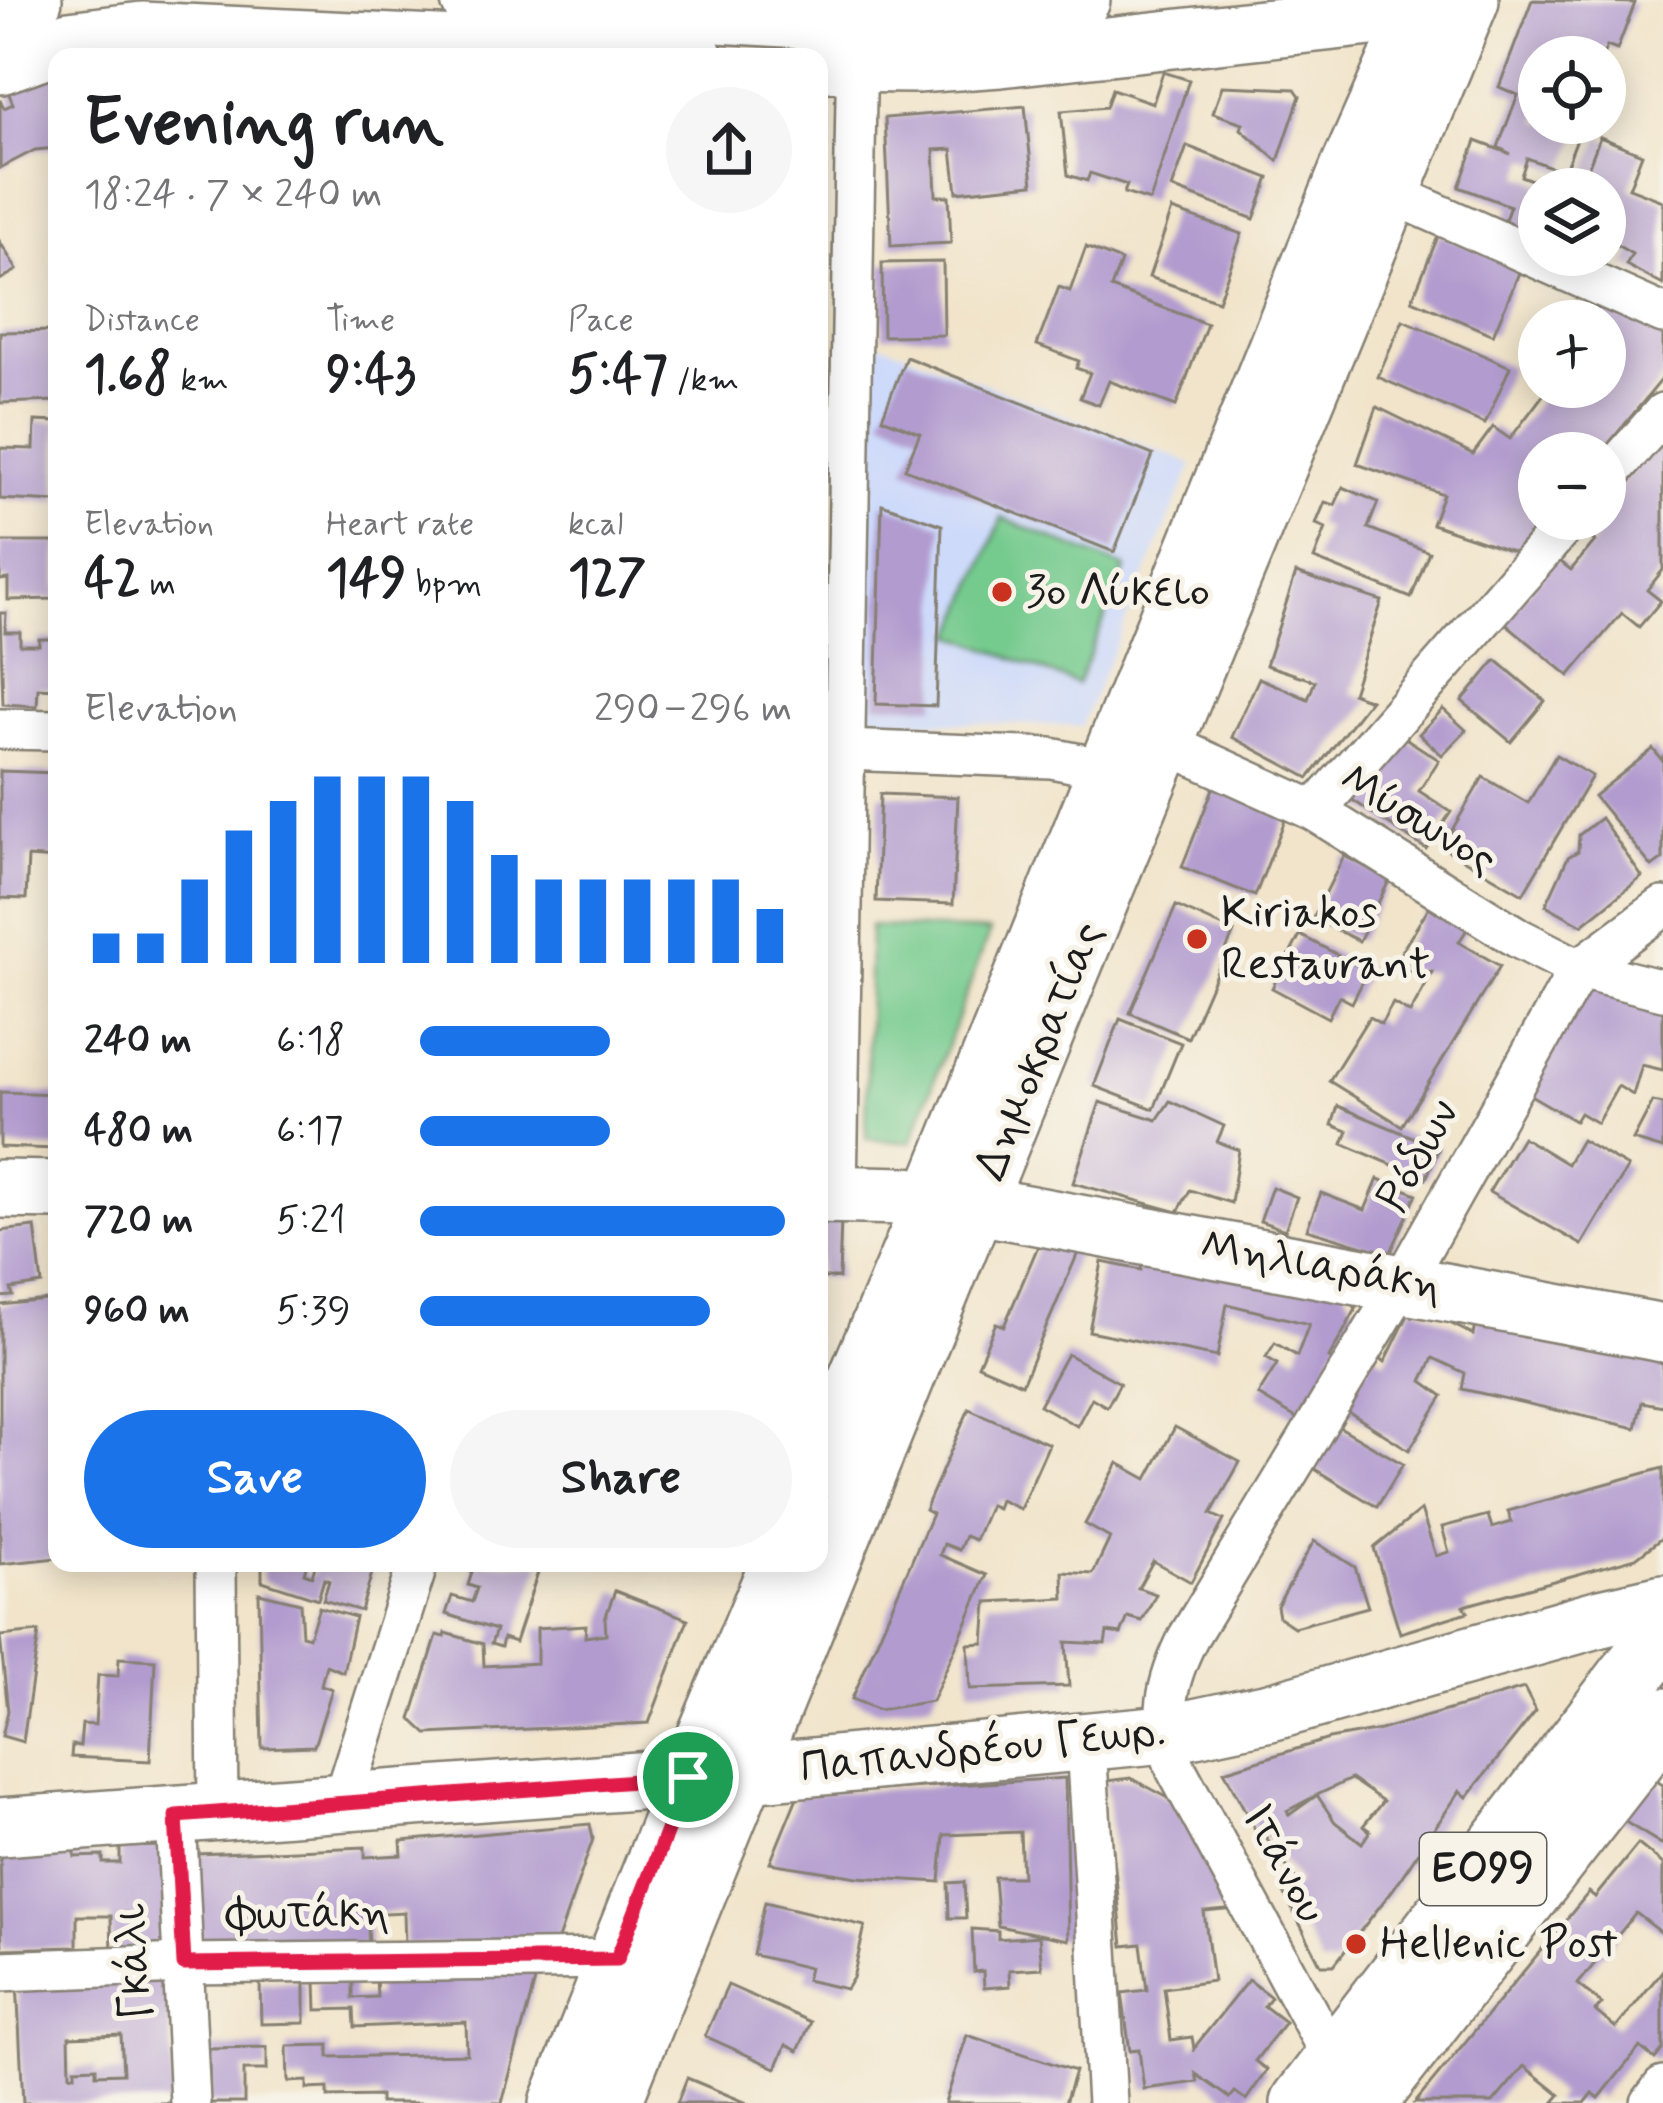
<!DOCTYPE html>
<html lang="en">
<head>
<meta charset="utf-8">
<style>
  :root { --surface:#fff; --page:#f6f6f6; --text:#202124; --muted:#757577; --accent:#1a73e8 }
  body { margin:0; font-family:Mynerve,sans-serif; background:var(--page); color:var(--text); height:100vh; display:flex; flex-direction:column; font-size:45px; white-space:nowrap }
  * { box-sizing:border-box; margin:0 }
  p { font-size:39px; color:var(--muted) }
  .icon { flex:none; width:66px; height:66px; fill:none; stroke:currentColor; stroke-width:2; stroke-linecap:round; stroke-linejoin:round }
  .map { position:relative; flex:1; overflow:hidden }
  .details { position:absolute; left:48px; top:48px; width:780px; height:1524px; display:flex; flex-direction:column; background:var(--surface); border-radius:24px; box-shadow:0 6px 30px #0003 }
  .details>* { flex:none }
  .tools { position:absolute; left:1518px; top:36px; display:grid; gap:24px }
  .tools a { display:grid; place-items:center; width:108px; height:108px; border-radius:50%; background:var(--surface); box-shadow:0 6px 30px #0003; font-size:60px }
  .pin { position:absolute; display:grid; place-items:center; width:102px; height:102px; color:#fff; margin:-51px; border:6px solid #fff; border-radius:50%; box-shadow:0 3px 12px #0007 }
  .round { display:grid; place-items:center; flex:none; width:126px; height:126px; border-radius:63px; background:var(--page) }
  .head { display:flex; align-items:center; justify-content:space-between; height:204px; padding:0 36px }
  h1 { font-size:66px; font-weight:700; line-height:90px }
  .metrics { display:grid; grid-template-columns:repeat(3,1fr); gap:18px; height:204px; padding:12px 36px }
  .metrics div { display:grid; align-content:center }
  .metrics b { font-size:51px; font-weight:700 }
  .metrics small { font-size:33px; font-weight:400 }
  .metrics p { font-size:33px }
  .chart { height:336px; padding:24px 36px }
  .chart p { display:flex; justify-content:space-between }
  .chart svg { width:100%; height:216px; margin-top:12px; stroke:var(--accent); stroke-width:6 }
  .cta { display:flex; gap:24px; margin-top:auto; padding:24px 36px }
  .cta a { flex:1; height:138px; border-radius:72px; background:var(--accent); color:#fff; font-size:48px; font-weight:700; line-height:138px; text-align:center }
  .cta a+a { background:var(--page); color:var(--text) }
  ul { padding:0 36px; list-style:none; font-size:39px }
  li { display:grid; grid-template-columns:192px 144px 1fr; align-items:center; height:90px }
  li i { height:30px; border-radius:15px; background:var(--accent) }
  .map>svg:first-child { display:block }
  .built { fill:#cedafa }
  .green { fill:#74ca8e; stroke:#487355; stroke-width:3 }
  .building { fill:#b29ccf; fill-rule:evenodd }
  .lines { fill:none; stroke-linecap:round; stroke-linejoin:round }
  .street-casing { stroke:#868073; stroke-width:44 }
  .secondary-casing { stroke:#868073; stroke-width:62 }
  .primary-casing { stroke:#868073; stroke-width:68 }
  .street { stroke:#fff; stroke-width:39 }
  .secondary { stroke:#fff; stroke-width:57 }
  .primary { stroke:#fff; stroke-width:63 }
  .route-casing { stroke:#fff; stroke-width:24 }
  .route { stroke:#e11d48; stroke-width:15 }
  .poi-dot { fill:#c8321e; stroke:#f7f3e8; stroke-width:4.5 }
  .labels { text-anchor:middle; dominant-baseline:central; stroke-width:10; stroke-linejoin:round; paint-order:stroke }
  .shield { fill:#f7f3e8; stroke:#5e5c59; stroke-width:3 }
  .shield-label { font-size:42px; font-weight:bold; fill:#1c1c1c }
  .poi-label { font-size:45px; fill:#1c1c1c; stroke:#f7f3e8; text-anchor:start }
  .street-label { font-size:45px; fill:#1c1c1c; stroke:#f7f3e8 }
</style>
</head>
<body>
<div class="map">
<svg width="1663" height="2103" viewBox="0 0 1663 2103">
  <rect width="100%" height="100%" fill="#f7f3e8"/>
  <filter id="ink" filterUnits="userSpaceOnUse"><feTurbulence type="fractalNoise" baseFrequency=".00833" numOctaves="2"/><feDisplacementMap in="SourceGraphic" scale="24" xChannelSelector="R" yChannelSelector="G"/><feConvolveMatrix kernelMatrix="1 2 1 2 8 2 1 2 1" color-interpolation-filters="sRGB"/></filter>
  <filter id="wash" filterUnits="userSpaceOnUse"><feTurbulence type="fractalNoise" baseFrequency=".004" numOctaves="4" result="noise"/><feDisplacementMap in="SourceGraphic" scale="48" xChannelSelector="R" yChannelSelector="G"/><feGaussianBlur stdDeviation="2.7" result="paint"/><feColorMatrix in="noise" values="0 0 0 0 0 0 0 0 0 0 0 0 0 0 0 0 0 1.4 0 .05"/><feComposite in="paint" operator="in"/></filter>
  <g filter="url(#wash)">
    <rect width="100%" height="100%" fill="#f1e4ca"/>
    <path class="built" d="M872,340L1193,464L1081,726L862,720Z"/>
    <g class="green">
      <path d="M1002,518L1126,568L1077,684L954,635Z"/>
      <path d="M870,926L990,931L911,1143L866,1139Z"/>
    </g>
    <g id="blocks">
      <g class="building">
        <path d="M1532,0L1635,3L1617,50L1607,46L1602,57H1539V123H1583L1564,172L1527,158L1521,176L1555,189H1539V241L1502,228L1510,206L1459,187L1476,141L1511,154L1498,147L1518,95L1499,87Z"/>
        <path d="M57,68V148L35,150L0,168V100L4,108L13,104L7,89Z"/>
        <path d="M1163,72L1189,80L1150,201L1124,193L1127,185L1090,173L1087,181L1068,175L1061,111L1106,107L1112,89L1153,103Z"/>
        <path d="M1222,86L1295,89L1300,96L1278,161L1241,129L1243,123L1213,113Z"/>
        <path d="M1025,106L1033,184L957,192L952,149L934,150L936,196H949L951,243L891,246L885,118Z"/>
        <path d="M1600,137L1642,154L1629,188L1663,201V285L1626,265L1632,254L1605,238V189H1580Z"/>
        <path d="M1187,146L1269,178L1254,219L1172,188Z"/>
        <path d="M1172,210L1242,234L1218,301L1149,277Z"/>
        <path d="M1439,234L1521,268L1493,335L1412,300Z"/>
        <path d="M0,242L17,270L0,280Z"/>
        <path d="M1086,247L1121,261L1111,288L1207,324L1176,406L1109,381L1099,405L1080,398L1090,373L1076,368L1079,361L1037,345L1059,287L1070,291Z"/>
        <path d="M943,262L944,335L883,336L882,263Z"/>
        <path d="M1603,301L1663,326V378L1601,453H1539V519H1545L1515,552L1432,524L1443,494L1357,464L1377,407L1473,454L1493,427L1510,439L1549,387H1605V321H1590Z"/>
        <path d="M1403,320L1510,367L1485,424L1378,377Z"/>
        <path d="M57,331V401L0,403V332Z"/>
        <path d="M906,357L1153,455L1114,552L905,469L920,433L882,418Z"/>
        <path d="M35,421L57,422V502L0,499V448L34,449Z"/>
        <path d="M1663,433V570L1647,590L1661,601L1639,627L1622,613L1569,676L1503,621L1556,558L1571,570L1595,541L1582,530L1591,519H1605V502Z"/>
        <path d="M1343,487L1378,502L1368,528L1429,552L1411,598L1314,559L1326,528L1316,524L1325,502L1335,505Z"/>
        <path d="M882,504L942,525L936,706L876,704Z"/>
        <path d="M0,542H57V599L8,600V579L0,580Z"/>
        <path d="M1296,573L1382,601L1352,693L1370,700L1309,778L1232,737L1259,678L1308,699L1315,681L1266,665Z"/>
        <path d="M0,613H6L5,632H20V645H39V639H57V689L38,688L37,706L3,704Z"/>
        <path d="M1496,660L1545,701L1511,742L1462,701Z"/>
        <path d="M1443,709L1466,730L1442,755L1419,734Z"/>
        <path d="M1396,732L1439,760L1419,791L1451,812L1426,849L1351,799Z"/>
        <path d="M1653,749L1661,759L1663,757V859L1652,867L1594,796Z"/>
        <path d="M1556,755L1592,776L1523,894L1442,847L1483,777L1528,803Z"/>
        <path d="M0,771L57,773V859L28,857L26,899L0,898Z"/>
        <path d="M1216,781L1289,810L1255,896L1182,867Z"/>
        <path d="M880,794L958,797L953,904L876,901Z"/>
        <path d="M1601,818L1642,877L1582,925L1546,905L1568,857L1578,851L1579,835Z"/>
        <path d="M1344,856L1390,879L1359,941L1313,918Z"/>
        <path d="M1176,906L1234,932L1188,1038L1130,1013Z"/>
        <path d="M1429,907L1441,915L1446,908L1471,923L1459,942L1500,966L1402,1126L1329,1081L1369,1017L1381,1024L1393,1003L1410,1013L1433,972L1397,970V959Z"/>
        <path d="M1300,935L1368,971L1352,1003L1339,996L1328,1018L1272,988Z"/>
        <path d="M1587,982L1663,1001V1070L1642,1065L1633,1095L1618,1086L1597,1123L1580,1113L1575,1121L1527,1093Z"/>
        <path d="M1120,1019L1181,1043L1154,1109L1094,1086Z"/>
        <path d="M0,1092L57,1094V1149L0,1147Z"/>
        <path d="M1170,1101L1224,1126L1217,1142L1239,1150L1231,1203L1190,1190L1178,1212L1073,1183L1100,1102L1157,1120Z"/>
        <path d="M1653,1102L1663,1104V1149L1633,1140Z"/>
        <path d="M1338,1106L1439,1148L1426,1179L1343,1144L1348,1131L1332,1125Z"/>
        <path d="M1522,1137L1567,1164L1581,1140L1628,1167L1582,1245L1489,1192Z"/>
        <path d="M1378,1179L1417,1194L1390,1254L1307,1229L1321,1193L1365,1210Z"/>
        <path d="M1272,1187L1297,1197L1285,1230L1260,1221Z"/>
        <path d="M819,1219H841L839,1278H819Z"/>
        <path d="M1047,1225L1083,1241L1022,1384L978,1365L996,1323L1004,1326Z"/>
        <path d="M35,1227L42,1284L11,1289L13,1296L0,1297V1231Z"/>
        <path d="M1144,1251L1342,1285L1356,1309L1329,1358L1338,1363L1303,1422L1258,1395L1277,1364L1266,1357L1275,1343L1297,1356L1309,1324L1227,1304L1217,1357L1089,1331L1102,1262L1141,1270Z"/>
        <path d="M57,1299V1558L0,1564V1305Z"/>
        <path d="M1413,1305L1474,1335L1480,1307L1663,1347V1406L1642,1402L1636,1428L1462,1389L1465,1373L1433,1358L1422,1381L1443,1396L1409,1450L1341,1407L1375,1354L1385,1362Z"/>
        <path d="M1067,1354L1120,1383L1107,1407L1092,1398L1077,1426L1039,1405Z"/>
        <path d="M969,1409L1049,1444L1020,1509L1000,1500L997,1508L990,1505L975,1540L965,1536L959,1550L944,1544L940,1555L987,1575L932,1701L879,1710L852,1699L932,1514L925,1510Z"/>
        <path d="M1338,1426L1403,1464L1377,1507L1313,1468Z"/>
        <path d="M1175,1427L1240,1462L1211,1514L1224,1520L1191,1582L1153,1561L1138,1588L1156,1594L1142,1621L1128,1617L1121,1634L1107,1632L1105,1644L1066,1642L1069,1686L970,1689L968,1644L984,1643L987,1602L1064,1598L1063,1572L1093,1574L1110,1538L1085,1524L1118,1463L1147,1479Z"/>
        <path d="M1663,1468V1537L1636,1558L1464,1606L1468,1612L1400,1633L1374,1548L1421,1510L1436,1556L1449,1552L1442,1527L1488,1515L1492,1528L1512,1522L1508,1511Z"/>
        <path d="M1314,1541L1355,1567L1368,1607L1294,1627L1279,1617L1277,1606Z"/>
        <path d="M262,1563H307L304,1573L312,1576L316,1563H339L372,1573L361,1611L323,1600L329,1581L324,1579L318,1599L262,1581Z"/>
        <path d="M475,1563H541L515,1642L503,1638L501,1647L491,1644L496,1630L446,1614L452,1596L472,1602L477,1588L468,1585Z"/>
        <path d="M615,1591L688,1619L649,1723L427,1734L411,1719L437,1635L445,1637L446,1633L483,1644L484,1666L537,1663V1628L586,1625L585,1637L606,1634L605,1618Z"/>
        <path d="M259,1593L300,1603L302,1635L309,1637L319,1607L355,1617L343,1672L326,1665L321,1685L332,1689L314,1746L262,1748Z"/>
        <path d="M39,1632L23,1742L2,1736L8,1711L0,1636Z"/>
        <path d="M119,1658L155,1660L150,1761L71,1757L72,1745L80,1746L82,1724L95,1725L98,1675L118,1676Z"/>
        <path d="M1524,1688L1536,1711L1467,1797L1460,1791L1394,1888L1334,1965H1321L1284,1893L1299,1884L1263,1833H1257L1224,1771L1329,1739L1380,1730ZM1351,1779L1383,1801L1363,1826L1370,1831L1362,1843L1335,1822L1317,1795L1289,1815L1287,1811L1317,1795Z"/>
        <path d="M1645,1774L1663,1785V1845L1619,1818Z"/>
        <path d="M1065,1778L1068,1940L998,1926L994,1877H1022L1020,1832L944,1835L940,1882L858,1877L770,1863L798,1795Z"/>
        <path d="M1131,1778L1174,1801L1237,1909L1204,1912L1213,1981L1164,1988L1171,2040L1192,2037L1194,2048L1248,1980L1271,1997L1264,2006L1285,2022L1255,2061L1267,2070L1246,2100L1235,2092L1230,2098L1196,2074L1198,2082L1144,2089L1139,2050L1130,2051L1122,1993L1147,1990L1141,1944L1123,1946L1106,1781Z"/>
        <path d="M590,1824L593,1839L557,1942L405,1945L404,1912L367,1914L369,1945L201,1951L198,1854L365,1847V1857L402,1855L401,1841Z"/>
        <path d="M1638,1844L1663,1864V1934L1636,1913L1578,1984L1602,2004L1595,2011L1616,2028L1663,1970V2049L1655,2059L1640,2047L1599,2098L1593,2093L1585,2103H1553L1560,2095L1524,2066L1493,2103H1415L1589,1892L1595,1897Z"/>
        <path d="M165,1846L168,1953L112,1954L111,1916H77V1947L2,1949L0,1849L75,1848V1857L103,1856V1863H120V1847Z"/>
        <path d="M964,1882L966,1918H949L948,1883Z"/>
        <path d="M765,1902L865,1926L853,1978L846,1989L806,1980L809,1968L753,1955Z"/>
        <path d="M972,1929L998,1931V1939L1039,1936L1042,1968L1009,1970L1010,1986L984,1988L983,1971L974,1972Z"/>
        <path d="M538,1970L502,2103H380V2096L328,2097V2088L307,2089V2081L288,2082L287,2046L329,2045V2057L467,2054L466,2022L355,2027L354,2009L317,2010L316,1982L353,1981V1998L377,1997L376,1976Z"/>
        <path d="M168,1975L174,2103H23L17,1981ZM121,2035L123,2073L96,2074V2067L75,2068V2075L70,2074L69,2037Z"/>
        <path d="M305,1982V2023L261,2024L260,1983Z"/>
        <path d="M728,1985L811,2022L798,2051L786,2045L776,2068L705,2036Z"/>
        <path d="M967,2035L1075,2071L1065,2103H945Z"/>
        <path d="M267,2047V2070H244V2103H209V2048Z"/>
        <path d="M687,2078L747,2103H677Z"/>
      </g>
    </g>
  </g>
  <g filter="url(#ink)">
    <use href="#blocks" fill-opacity="0" stroke="#868073" stroke-width="3"/>
    <g class="lines">
      <g class="street-casing">
        <g id="street">
          <path d="M1391,193L1663,314"/>
          <path d="M1605,479L1663,413"/>
          <path d="M0,729L57,730"/>
          <path d="M1141,732L1315,811L1520,939L1579,969L1663,990"/>
          <path d="M819,749L1051,758L1086,765L1128,779"/>
          <path d="M1315,811L1570,519"/>
          <path d="M837,1194L857,39"/>
          <path d="M216,1563L218,1814"/>
          <path d="M1086,1743L1107,2103"/>
          <path d="M341,1805L418,1563"/>
          <path d="M176,1816L190,2103"/>
          <path d="M0,1971L184,1964L617,1959"/>
          <path d="M1342,2076L1176,1769C1157,1721 1166,1681 1189,1636L1403,1282L1579,969L1663,907"/>
          <path d="M1651,2103L1663,2087"/>
        </g>
      </g>
      <g class="secondary-casing">
        <g id="secondary">
          <path d="M470,0L857,22L1081,0"/>
          <path d="M0,13L33,0"/>
          <path d="M819,63L916,64L1000,58L1452,8"/>
          <path d="M0,65L69,40L142,31L694,57"/>
          <path d="M0,1189L57,1190"/>
          <path d="M819,1194L906,1196L978,1205L1663,1333"/>
          <path d="M819,1469L934,1198L1350,167L1424,0"/>
          <path d="M0,1827L747,1773L1166,1734L1270,1712L1601,1618L1663,1604"/>
          <path d="M559,2103L689,1777L779,1563"/>
          <path d="M612,2103L1063,989L1470,0"/>
        </g>
      </g>
      <g class="primary-casing">
        <g id="primary">
          <path d="M1303,2103L1663,1634"/>
          <path d="M1364,2103L1663,1720"/>
        </g>
      </g>
      <use href="#street" class="street"/>
      <use href="#secondary" class="secondary"/>
      <use href="#primary" class="primary"/>
    </g>
  </g>
  <g class="lines" filter="url(#ink)">
    <g class="route-casing">
      <path id="route" d="M688,1777L617,1959L184,1964L176,1816Z"/>
    </g>
    <use href="#route" class="route"/>
  </g>
  <g class="poi-dot">
    <circle cx="1002" cy="592" r="12"/>
    <circle cx="1197" cy="939" r="12"/>
    <circle cx="1356" cy="1944" r="12"/>
  </g>
  <g class="labels">
    <rect class="shield" x="1420" y="1833" width="126" height="72" rx="9"/>
    <g class="shield-label">
      <text x="1483" y="1869">ΕΟ99</text>
    </g>
    <g class="poi-label">
      <text x="1026" y="592">3ο Λύκειο</text>
      <text x="1221" y="913">Kiriakos<tspan x="1221" dy="52">Restaurant</tspan></text>
      <text x="1380" y="1944">Hellenic Post</text>
    </g>
    <g class="street-label">
      <text transform="translate(1418 820) rotate(31)">Μύσωνος</text>
      <text transform="translate(1040 1051) rotate(-68)">Δημοκρατίας</text>
      <text transform="translate(1419 1156) rotate(-61)">Ρόδων</text>
      <text transform="translate(1321 1267) rotate(10)">Μηλιαράκη</text>
      <text transform="translate(983 1750) rotate(-6)">Παπανδρέου Γεωρ.</text>
      <text transform="translate(1283 1864) rotate(61)">Ιτάνου</text>
      <text transform="translate(308 1915) rotate(-1)">Φωτάκη</text>
      <text transform="translate(135 1962) rotate(-93)">Γκάλι</text>
    </g>
  </g>
</svg>
<div class="tools">
<a><svg class="icon" aria-label="locate" viewBox="0 0 24 24"><circle cx="12" cy="12" r="6"/><path d="M12 2v4M12 18v4M2 12h4M18 12h4"/></svg></a>
<a><svg class="icon" aria-label="layers" viewBox="0 0 24 24"><path d="M12 4l9 5-9 5-9-5zM3 14l9 5 9-5"/></svg></a>
<a>+</a>
<a>−</a>
</div>
<div class="pin" style="left:688px;top:1777px;background:#1e9e55"><svg class="icon" aria-label="arrive" viewBox="0 0 24 24"><path d="M6 21V4h12l-3 4 3 4H6"/></svg></div>
<section class="details">
<div class="head"><div><h1>Evening run</h1><p>18:24 · 7 × 240 m</p></div><a class="round"><svg class="icon" aria-label="share" viewBox="0 0 24 24"><path d="M12 15V3M7 8l5-5 5 5M5 13v7h14v-7"/></svg></a></div>
<div class="metrics">
<div><p>Distance</p><b>1.68<small> km</small></b></div>
<div><p>Time</p><b>9:43</b></div>
<div><p>Pace</p><b>5:47<small> /km</small></b></div>
</div>
<div class="metrics">
<div><p>Elevation</p><b>42<small> m</small></b></div>
<div><p>Heart rate</p><b>149<small> bpm</small></b></div>
<div><p>kcal</p><b>127</b></div>
</div>
<div class="chart"><p><span>Elevation</span>290–296 m</p>
<svg viewBox="0 0 160 44" preserveAspectRatio="none"><path d="M5 44V38M15 44V38M25 44V27M35 44V17M45 44V11M55 44V6M65 44V6M75 44V6M85 44V11M95 44V22M105 44V27M115 44V27M125 44V27M135 44V27M145 44V27M155 44V33"/></svg>
</div>
<ul>
<li><b>240 m</b>6:18<i style="width:51%"></i></li>
<li><b>480 m</b>6:17<i style="width:51%"></i></li>
<li><b>720 m</b>5:21<i style="width:98%"></i></li>
<li><b>960 m</b>5:39<i style="width:78%"></i></li>
</ul>
<div class="cta"><a>Save</a><a>Share</a></div>
</section>
</div>
</body>
</html>
